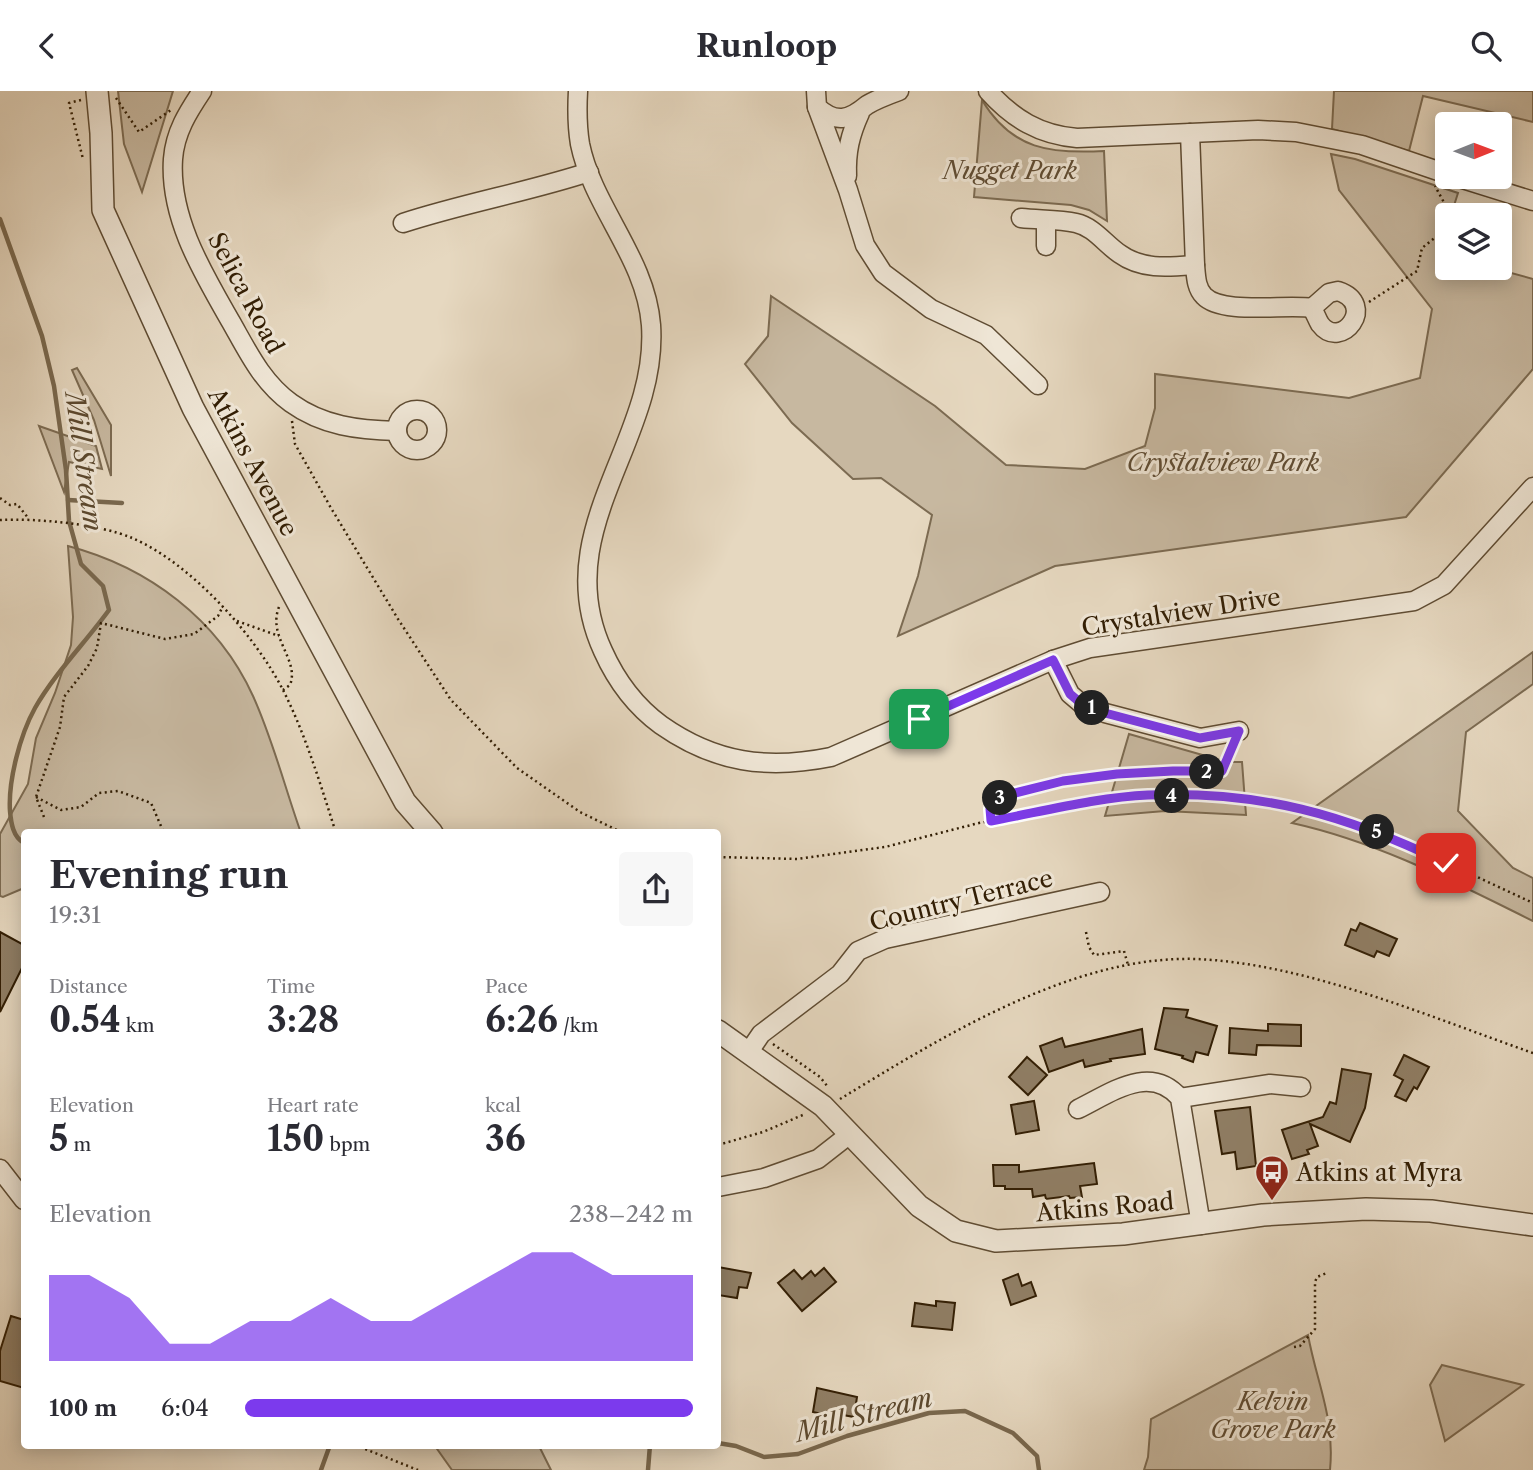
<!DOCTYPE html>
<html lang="en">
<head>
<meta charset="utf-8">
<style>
  :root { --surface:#fff; --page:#f7f7f7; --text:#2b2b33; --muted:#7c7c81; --accent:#7c3aed }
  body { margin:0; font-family:"Libre Caslon Text",serif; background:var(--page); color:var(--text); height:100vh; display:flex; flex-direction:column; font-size:26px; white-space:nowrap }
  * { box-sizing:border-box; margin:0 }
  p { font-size:23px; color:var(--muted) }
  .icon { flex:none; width:38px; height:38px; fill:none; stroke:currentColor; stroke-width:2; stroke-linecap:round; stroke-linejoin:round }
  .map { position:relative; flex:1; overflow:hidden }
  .drawer { position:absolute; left:21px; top:738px; width:700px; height:620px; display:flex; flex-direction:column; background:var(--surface); border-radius:7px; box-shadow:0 4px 18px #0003 }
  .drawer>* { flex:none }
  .needle { width:46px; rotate:89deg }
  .fabs { position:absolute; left:1435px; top:21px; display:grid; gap:14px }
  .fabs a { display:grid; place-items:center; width:77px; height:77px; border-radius:7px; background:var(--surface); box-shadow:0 4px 18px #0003; font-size:35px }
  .pin { position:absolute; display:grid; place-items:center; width:60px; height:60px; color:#fff; margin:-30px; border-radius:14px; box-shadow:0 4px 10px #0006 }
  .km { position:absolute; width:35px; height:35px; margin:-18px; border-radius:50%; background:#222; color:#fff; font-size:19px; line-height:35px; text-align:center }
  .round { display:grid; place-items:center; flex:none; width:74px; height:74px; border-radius:7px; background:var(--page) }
  .summary { display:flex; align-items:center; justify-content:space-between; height:119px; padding:0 28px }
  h1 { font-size:38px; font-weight:800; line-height:52px }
  .figures { display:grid; grid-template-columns:repeat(3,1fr); gap:10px; height:119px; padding:7px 28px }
  .figures div { display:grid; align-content:center }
  .figures b { font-size:35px; font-weight:800 }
  .figures small { font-size:19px; font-weight:400 }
  .figures p { font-size:19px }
  .chart { height:196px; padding:14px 28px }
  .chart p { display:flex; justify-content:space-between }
  .chart svg { width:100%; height:126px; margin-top:7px; fill:var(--accent); opacity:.7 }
  ul { padding:0 28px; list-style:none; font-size:23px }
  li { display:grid; grid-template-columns:112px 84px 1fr; align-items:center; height:52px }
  li i { height:18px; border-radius:9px; background:var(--accent) }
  header { display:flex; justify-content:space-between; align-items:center; height:91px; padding:0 28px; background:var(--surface); font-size:32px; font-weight:800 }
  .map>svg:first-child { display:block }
  .green { fill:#c7b8a0; stroke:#7c6b52; stroke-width:2 }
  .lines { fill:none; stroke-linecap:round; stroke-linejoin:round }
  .stream { stroke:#79684e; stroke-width:4.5 }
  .building { fill:#907f66; stroke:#321e04; stroke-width:2 }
  .minor-casing { stroke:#5f4c33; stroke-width:21 }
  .tertiary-casing { stroke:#5f4c33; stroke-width:24 }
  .path { stroke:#321e04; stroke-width:2.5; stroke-dasharray:2 3.5; stroke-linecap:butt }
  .minor { stroke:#efe6d6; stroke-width:18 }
  .tertiary { stroke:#efe6d6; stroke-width:21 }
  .route-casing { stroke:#fff; stroke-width:14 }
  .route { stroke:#7c3aed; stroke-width:9 }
  .labels { text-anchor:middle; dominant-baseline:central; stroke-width:6; stroke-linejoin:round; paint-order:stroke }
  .park-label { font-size:24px; font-style:italic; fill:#5f4c33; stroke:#efe6d6 }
  .street-label { font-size:24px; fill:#321e04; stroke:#efe6d6 }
  .poi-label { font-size:24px; fill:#321e04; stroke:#efe6d6; text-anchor:start }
  .water-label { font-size:26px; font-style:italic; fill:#5c492f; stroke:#efe6d6 }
</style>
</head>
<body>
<header><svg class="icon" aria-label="back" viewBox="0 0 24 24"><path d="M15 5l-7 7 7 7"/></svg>Runloop<svg class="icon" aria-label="search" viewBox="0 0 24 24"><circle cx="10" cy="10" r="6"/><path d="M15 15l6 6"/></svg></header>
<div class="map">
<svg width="1533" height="1379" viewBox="0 0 1533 1379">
  <rect width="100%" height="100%" fill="#e6d8c0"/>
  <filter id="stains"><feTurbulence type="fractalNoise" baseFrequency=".00286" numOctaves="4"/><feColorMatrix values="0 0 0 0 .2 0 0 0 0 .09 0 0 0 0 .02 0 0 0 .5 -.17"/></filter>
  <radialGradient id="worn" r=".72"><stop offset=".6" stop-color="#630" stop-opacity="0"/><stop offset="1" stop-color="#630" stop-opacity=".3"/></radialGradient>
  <g class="green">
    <path d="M118,0H173L142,101L124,53Z"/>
    <path d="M1334,0H1533V31L1423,5L1409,60L1332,38Z"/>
    <path d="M982,9C1012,59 1051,63 1104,60L1107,130L1089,119L1071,114L974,106Z"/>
    <path d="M1331,63L1355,68L1458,102L1451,124H1447V136L1440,160L1447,163V177H1493L1533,188V278L1406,426L1055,475L898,545L918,485L932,424L881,387L853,388L792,332L745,273L768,245L771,205L935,315L1006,374L1085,378L1145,355L1155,317V283L1349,307L1420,287L1432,218L1339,99Z"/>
    <path d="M77,277L111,334V385L94,329L72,279Z"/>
    <path d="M39,335L96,355L102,378L69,371L64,401Z"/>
    <path d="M68,455C148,476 218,528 253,605C273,649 285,697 301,742H24V797L3,806L0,805V743L28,693L36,647L55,602L71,554L73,526Z"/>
    <path d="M1533,561V593L1466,641L1458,720L1513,777L1533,787V830C1454,791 1378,751 1292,732Z"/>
    <path d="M1129,643L1227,671H1242L1246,724L1165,720L1105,725Z"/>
    <path d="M1308,1244C1317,1293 1335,1327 1330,1379H1144L1148,1366L1151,1328Z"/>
    <path d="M1442,1274L1523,1294L1445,1350L1430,1294Z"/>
    <path d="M435,1355H539L551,1379H452Z"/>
  </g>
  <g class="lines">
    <g class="stream">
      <path d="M0,128L42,245L54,295L66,379L69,430L81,473L103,495L109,519C85,552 55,582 35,617C20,644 8,690 10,720C11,732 13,746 24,752"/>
      <path d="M68,409L122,412"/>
      <path d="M718,1352L736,1355L764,1366L798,1363L847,1345L929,1322L965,1320L1013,1342L1037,1365L1039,1379"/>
      <path d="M321,1379L330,1354"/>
      <path d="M648,1379L650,1354"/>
    </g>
  </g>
  <g class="building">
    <path d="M1360,832L1397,848L1389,865L1377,860L1374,866L1345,854L1351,838L1356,840Z"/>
    <path d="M0,841L24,854V873L0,921Z"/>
    <path d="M1164,917L1188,919L1186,926L1217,935L1208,964L1196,961L1193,971L1182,967L1183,965L1155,958Z"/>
    <path d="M1268,933L1301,934V955L1257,954L1256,964L1229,962L1230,937L1268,940Z"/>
    <path d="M1142,938L1145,963L1110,968L1111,970L1085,976L1083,969L1049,981L1040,955L1062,947L1065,956Z"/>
    <path d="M1404,964L1429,976L1417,998L1414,996L1406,1010L1395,1005L1403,989L1394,984Z"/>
    <path d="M1027,966L1047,984L1028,1004L1009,986Z"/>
    <path d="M1342,978L1371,983L1365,1017L1350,1051L1310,1033L1318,1055L1307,1059L1309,1063L1292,1068L1282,1039L1323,1026L1330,1011L1336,1013Z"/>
    <path d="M1034,1010L1039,1039L1016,1043L1011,1014Z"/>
    <path d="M1250,1016L1256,1075L1237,1078L1235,1061L1222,1063L1215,1020Z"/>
    <path d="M1094,1072L1097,1093L1080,1095L1082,1106L1070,1107L1069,1105L1046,1108L1045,1104L1033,1106L1032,1098H1005V1095H994L993,1074H1019V1081Z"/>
    <path d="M718,1176L751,1182L747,1197L739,1196L737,1207L718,1204Z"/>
    <path d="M824,1177L836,1191L802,1220L778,1192L794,1179L802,1188L811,1180L815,1185Z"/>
    <path d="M1018,1183L1022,1195L1031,1191L1036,1205L1011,1214L1003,1189Z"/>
    <path d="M936,1210L955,1212L952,1239L912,1235L915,1212L936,1215Z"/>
    <path d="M11,1225L24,1229V1297L0,1290V1260Z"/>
    <path d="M817,1297L857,1306L854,1326L832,1322L831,1325L813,1321Z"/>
  </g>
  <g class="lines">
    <g class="minor-casing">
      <g id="minor">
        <path d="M202,0C188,21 175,41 173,68C169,127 203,182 231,231C248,261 262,291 291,312C323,335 358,339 397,340"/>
        <path d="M578,0C577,18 577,35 580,53C593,117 646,167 651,234C659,350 547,439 603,560C616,589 635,615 661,634C715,672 767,679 831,666L1053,569L1090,557L1414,510L1444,494L1533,396"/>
        <path d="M816,0L817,16C836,33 849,29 867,14C877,8 888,4 899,0"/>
        <path d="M988,0C1013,28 1040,44 1077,47L1258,39L1296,41L1362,54L1447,83"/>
        <path d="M817,16L848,99L865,154L883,182L931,218L986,244L1038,294"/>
        <path d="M1190,42L1195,174C1196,185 1196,197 1204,205C1222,224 1286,213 1312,217"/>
        <path d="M847,85C846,61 850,44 860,22"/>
        <path d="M1456,86L1533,110"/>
        <path d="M1021,127C1039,129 1059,128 1076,132C1094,136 1105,153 1120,163C1142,179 1169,176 1195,174"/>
        <path d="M1046,130V155"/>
        <path d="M403,132C464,112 528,101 589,81"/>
        <path d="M1338,200C1378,213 1341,261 1320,233C1317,228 1315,222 1312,217L1329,202Z"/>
        <circle cx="417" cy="339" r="20"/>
        <path d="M1053,569L1070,603L1083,614L1105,622L1200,647L1239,640"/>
        <path d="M748,962L761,943L840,883L858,860L885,848L1100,801"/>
        <path d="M1180,1007L1270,993L1301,996"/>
        <path d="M1078,1018C1111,1002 1150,972 1180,1007L1201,1134"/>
        <path d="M0,1078L24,1109"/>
        <path d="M718,1096L764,1087L818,1068L850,1043"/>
      </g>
    </g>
    <g class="tertiary-casing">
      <g id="tertiary">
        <path d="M97,0L101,42L103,119L193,317L405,711L432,742"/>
        <path d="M718,940L823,1015L919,1115L956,1140L996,1150L1123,1143L1263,1124L1366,1118L1431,1120L1533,1134"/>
      </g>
    </g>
    <g class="path">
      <path d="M116,7L139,41L171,19"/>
      <path d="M81,9L69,12L83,68"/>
      <path d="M1369,211L1417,180L1422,157L1437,145L1442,136L1447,117L1435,95"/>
      <path d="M292,330L295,353L331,417L398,528L451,609L517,677L580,721L623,742"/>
      <path d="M0,407L10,414L17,413L29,428"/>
      <path d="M0,429C35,427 100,433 132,447C191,472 256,545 284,601C306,645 321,695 336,742"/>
      <path d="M279,516C267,546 300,569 290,594L283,599"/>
      <path d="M237,530L279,545"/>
      <path d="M36,706L61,719L81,716L99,702L118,700L151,712L164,742"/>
      <path d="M44,726L36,706L60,636L64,606L88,575L97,557L101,532L165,548L194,543L218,525L223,515"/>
      <path d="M991,730L990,718L994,710L1007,704L1063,690L1117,683L1173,680H1222L1232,658"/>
      <path d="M718,766L797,768L885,756L979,732L1146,704L1232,705L1287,713L1340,727L1398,749L1533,812"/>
      <path d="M1086,841L1089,856L1094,864L1124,860L1128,874"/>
      <path d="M773,953L820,986L828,996"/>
      <path d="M840,1008C942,946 1073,864 1196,868C1305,872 1430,926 1533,962"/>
      <path d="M718,1054L763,1041L805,1023"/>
      <path d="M1294,1256L1300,1255L1315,1238V1191L1317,1186L1327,1182"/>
      <path d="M355,1354L418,1379"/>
    </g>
    <use href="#minor" class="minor"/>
    <use href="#tertiary" class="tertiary"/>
  </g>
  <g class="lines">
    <g class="route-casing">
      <path id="route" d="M919,628L1053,569L1070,603L1083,614L1105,622L1200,647L1239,640L1222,680H1173L1117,683L1063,690L1007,704L994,710L990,718L991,730C1040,721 1099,706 1148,704C1262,700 1344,723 1446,772"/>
    </g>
    <use href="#route" class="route"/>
  </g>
  <defs>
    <g id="bus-pin" transform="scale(1.75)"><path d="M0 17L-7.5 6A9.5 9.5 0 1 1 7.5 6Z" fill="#8f2418" stroke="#efe6d6"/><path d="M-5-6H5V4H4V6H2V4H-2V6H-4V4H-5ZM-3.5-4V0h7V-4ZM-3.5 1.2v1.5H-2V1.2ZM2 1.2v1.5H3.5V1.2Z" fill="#fff"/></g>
  </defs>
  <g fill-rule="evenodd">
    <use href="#bus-pin" x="1272" y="1081"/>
  </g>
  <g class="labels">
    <g class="park-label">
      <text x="1010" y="79">Nugget Park</text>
      <text x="1223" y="371">Crystalview Park</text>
      <text x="1273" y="1310">Kelvin<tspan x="1273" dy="28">Grove Park</tspan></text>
    </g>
    <g class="street-label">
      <text transform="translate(246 202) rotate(62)">Selica Road</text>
      <text transform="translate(253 371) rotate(62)">Atkins Avenue</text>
      <text transform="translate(1181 521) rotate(-9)">Crystalview Drive</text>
      <text transform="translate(961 809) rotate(-14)">Country Terrace</text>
      <text transform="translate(1105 1116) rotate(-5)">Atkins Road</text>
    </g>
    <g class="poi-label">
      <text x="1296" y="1081">Atkins at Myra</text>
    </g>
    <g class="water-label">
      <text transform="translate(84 371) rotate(82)">Mill Stream</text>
      <text transform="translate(864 1324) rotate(-15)">Mill Stream</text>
    </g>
  </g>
  <rect width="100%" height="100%" filter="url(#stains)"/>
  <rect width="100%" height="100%" fill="url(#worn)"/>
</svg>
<div class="fabs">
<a><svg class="needle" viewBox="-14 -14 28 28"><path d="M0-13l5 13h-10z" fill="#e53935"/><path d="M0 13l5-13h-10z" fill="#7c7c81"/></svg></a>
<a><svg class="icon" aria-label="layers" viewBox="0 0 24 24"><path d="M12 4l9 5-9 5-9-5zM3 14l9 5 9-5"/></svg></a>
</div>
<div class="pin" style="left:919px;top:628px;background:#1e9e55"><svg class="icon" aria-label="arrive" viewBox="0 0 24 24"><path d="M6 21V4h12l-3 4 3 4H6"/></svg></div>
<div class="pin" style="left:1446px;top:772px;background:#d93025"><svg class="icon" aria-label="check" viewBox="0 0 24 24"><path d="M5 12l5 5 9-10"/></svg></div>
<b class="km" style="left:1092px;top:617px">1</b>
<b class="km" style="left:1207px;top:681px">2</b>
<b class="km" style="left:1000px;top:707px">3</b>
<b class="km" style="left:1172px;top:705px">4</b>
<b class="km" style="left:1377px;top:741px">5</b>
<section class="drawer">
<div class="summary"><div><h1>Evening run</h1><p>19:31</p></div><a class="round"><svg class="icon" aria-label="share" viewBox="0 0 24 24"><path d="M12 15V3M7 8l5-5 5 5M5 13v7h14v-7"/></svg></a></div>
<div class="figures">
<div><p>Distance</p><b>0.54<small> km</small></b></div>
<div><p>Time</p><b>3:28</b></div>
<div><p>Pace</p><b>6:26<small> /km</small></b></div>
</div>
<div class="figures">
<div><p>Elevation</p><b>5<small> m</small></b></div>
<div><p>Heart rate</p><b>150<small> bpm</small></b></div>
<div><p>kcal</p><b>36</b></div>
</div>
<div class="chart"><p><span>Elevation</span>238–242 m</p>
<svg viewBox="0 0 160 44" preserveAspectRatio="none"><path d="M0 44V14L10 14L20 22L30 38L40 38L50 30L60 30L70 22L80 30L90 30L100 22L110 14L120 6L130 6L140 14L150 14L160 14V44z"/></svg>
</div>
<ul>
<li><b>100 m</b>6:04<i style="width:100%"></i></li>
</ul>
</section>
</div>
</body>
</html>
